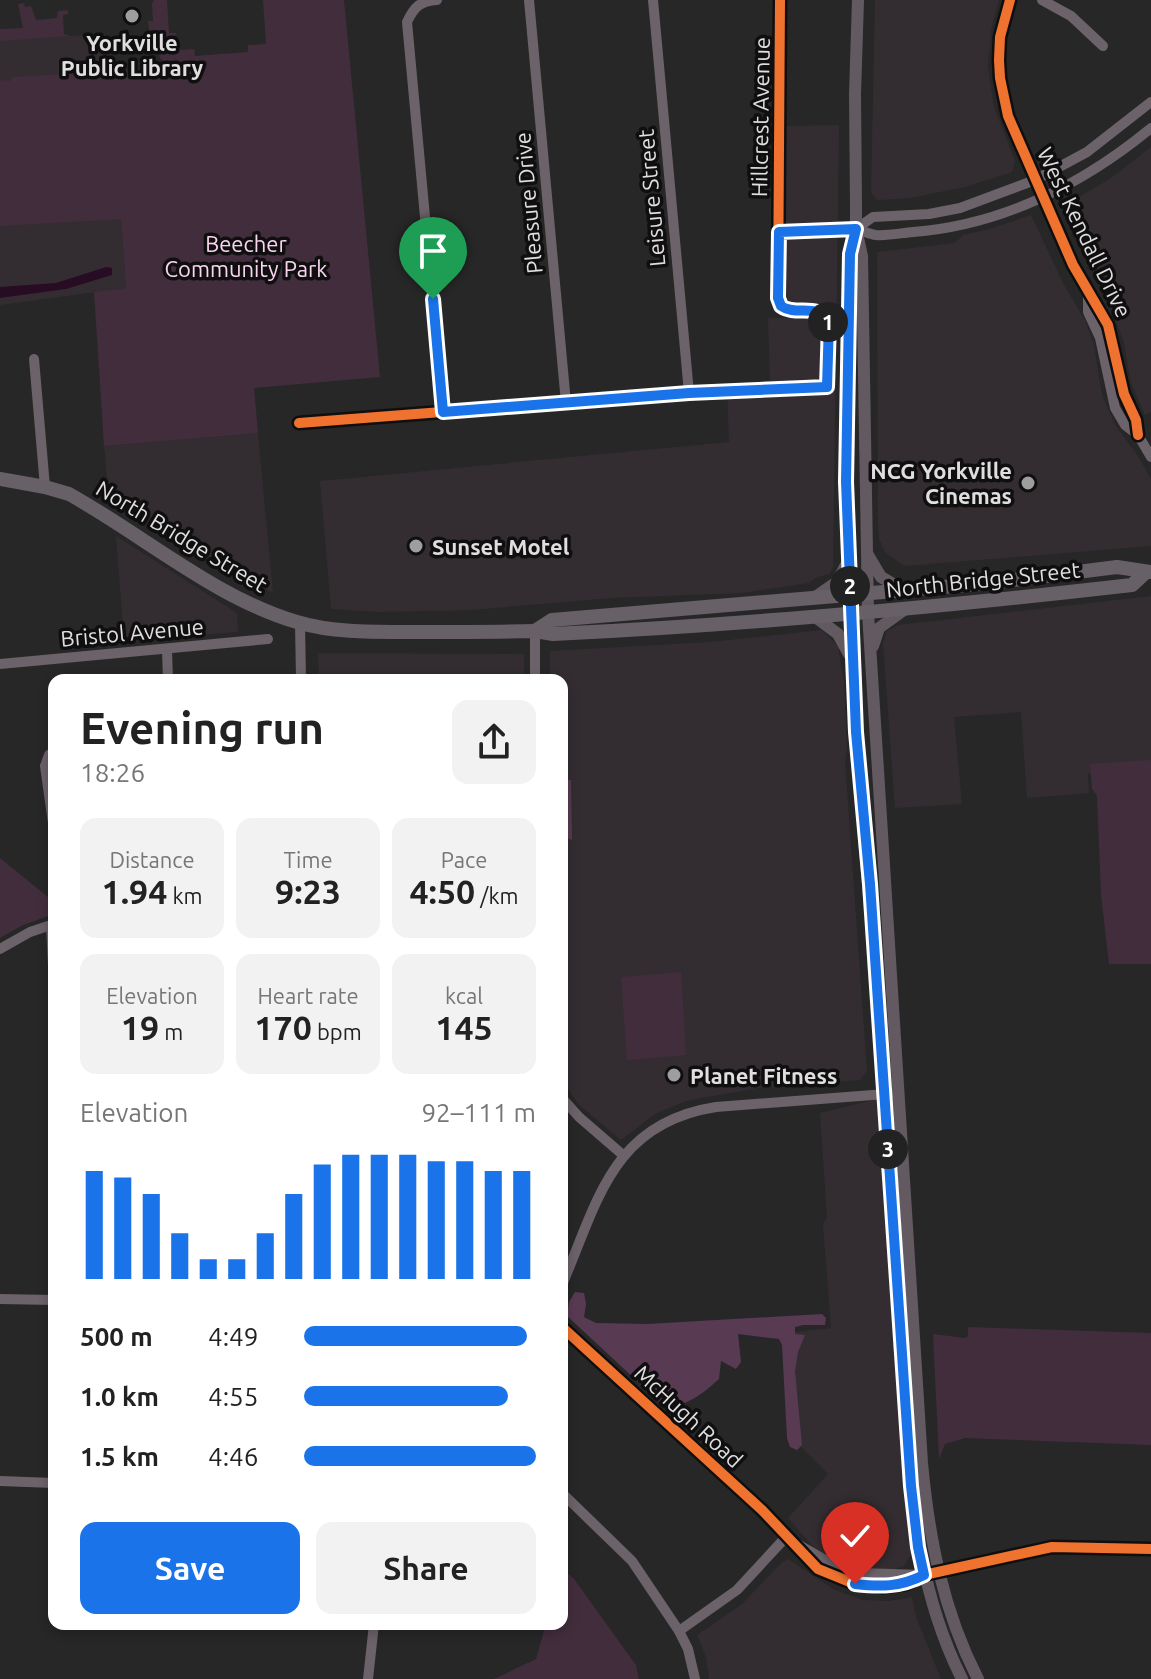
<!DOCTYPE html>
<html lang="en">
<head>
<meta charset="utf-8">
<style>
  :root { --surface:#fff; --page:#f2f2f2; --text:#222; --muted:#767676; --accent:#1a73e8 }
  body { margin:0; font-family:Ubuntu,sans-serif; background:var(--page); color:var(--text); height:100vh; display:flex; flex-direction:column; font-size:30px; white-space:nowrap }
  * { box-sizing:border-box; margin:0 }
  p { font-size:26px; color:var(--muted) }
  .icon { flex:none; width:44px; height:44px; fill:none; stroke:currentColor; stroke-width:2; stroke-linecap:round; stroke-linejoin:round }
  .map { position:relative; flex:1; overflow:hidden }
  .side { position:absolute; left:48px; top:674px; width:520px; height:956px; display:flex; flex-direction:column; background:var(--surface); border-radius:16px; box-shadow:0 4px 12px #0003 }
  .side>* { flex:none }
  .pin { position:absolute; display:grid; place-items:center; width:68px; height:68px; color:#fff; margin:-82px -34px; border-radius:50% 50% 50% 0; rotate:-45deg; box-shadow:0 0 8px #0007 }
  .pin .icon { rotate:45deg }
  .km { position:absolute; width:40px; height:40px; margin:-20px; border-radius:50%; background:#222; color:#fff; font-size:22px; line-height:40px; text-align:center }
  .round { display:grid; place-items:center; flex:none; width:84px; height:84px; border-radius:16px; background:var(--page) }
  .headline { display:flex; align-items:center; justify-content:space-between; height:136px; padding:0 32px }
  h1 { font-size:44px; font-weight:600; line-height:60px }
  .figures { display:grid; grid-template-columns:repeat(3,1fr); gap:12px; height:136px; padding:8px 32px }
  .figures div { display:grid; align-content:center; border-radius:16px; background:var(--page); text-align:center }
  .figures b { font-size:34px; font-weight:600 }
  .figures small { font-size:22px; font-weight:400 }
  .figures p { font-size:22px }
  .chart { height:224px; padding:16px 32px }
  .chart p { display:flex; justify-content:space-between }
  .chart svg { width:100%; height:144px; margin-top:8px; stroke:var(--accent); stroke-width:6 }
  .cta { display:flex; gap:16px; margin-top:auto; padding:16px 32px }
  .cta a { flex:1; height:92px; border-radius:16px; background:var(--accent); color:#fff; font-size:32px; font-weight:600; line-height:92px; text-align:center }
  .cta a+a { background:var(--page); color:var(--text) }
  ul { padding:0 32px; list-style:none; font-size:26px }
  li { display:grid; grid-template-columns:128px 96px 1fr; align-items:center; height:60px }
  li i { height:20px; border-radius:10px; background:var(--accent) }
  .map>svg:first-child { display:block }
  .built { fill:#332d32 }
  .green { fill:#422d3d }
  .forest { fill:#593a53 }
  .water { fill:#280c24 }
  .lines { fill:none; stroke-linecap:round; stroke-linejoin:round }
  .minor { stroke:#6c626a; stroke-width:10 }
  .major { stroke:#635a61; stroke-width:12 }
  .highway { stroke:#686067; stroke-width:14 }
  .cycleway-casing { stroke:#100f10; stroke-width:15 }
  .cycleway { stroke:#ef722f; stroke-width:10 }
  .route-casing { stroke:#fff; stroke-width:16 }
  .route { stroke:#1a73e8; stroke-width:10 }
  .poi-dot { fill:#9f9e9f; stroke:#100f10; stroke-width:3 }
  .labels { text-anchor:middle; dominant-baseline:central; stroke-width:7; stroke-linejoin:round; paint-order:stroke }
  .poi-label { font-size:22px; font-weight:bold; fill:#e0dedf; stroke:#100f10; text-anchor:start }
  .street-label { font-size:22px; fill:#e0dedf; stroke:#100f10 }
  .park-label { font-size:22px; fill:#fad4f1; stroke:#100f10 }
</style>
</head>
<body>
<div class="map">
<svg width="1151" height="1679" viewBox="0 0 1151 1679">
  <rect width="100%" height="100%" fill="#272727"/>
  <g class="built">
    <path d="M875,0H999L991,30L988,67L994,107L1015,161L1012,172L965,187L910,198L878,200L871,193Z"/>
    <path d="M105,34L127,200L121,219L126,288L0,305V40Z"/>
    <path d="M839,125L833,567L829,574L817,577L809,583L742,593L610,598L472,610L380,612L331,609L320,481L729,442L727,383L770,381L768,318H787L785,126Z"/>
    <path d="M1151,147V412L1145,415L1131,383L1123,339L1106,297L1062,207L1111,178Z"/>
    <path d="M1031,215L1064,285L1086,322L1094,345L1102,395L1115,425L1138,456L1151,479V546L904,566L885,552L879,539L878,526L877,252L955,243L963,235L990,229Z"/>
    <path d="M258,433L263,487L273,593L231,572L108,488L104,446Z"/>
    <path d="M116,536L237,613L238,632L124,640Z"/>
    <path d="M1151,596V768L1088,774L1089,793L1027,798L1021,712L954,717L962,804L895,808L883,643L887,631L898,625Z"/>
    <path d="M822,630L838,646L844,683L847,748L845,761L867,1071L860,1080L763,1087L686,1101L655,1114L621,1140L579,1105L562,1080V680H550V651L710,642Z"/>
    <path d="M318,653L524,654V680H319Z"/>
    <path d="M882,1098L914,1549L904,1566L885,1572L860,1571L817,1551L788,1518L828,1474L797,1443L788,1333L831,1328L823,1225L827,1217L820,1113Z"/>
    <path d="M788,1559L835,1590L863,1600L889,1601L912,1597L916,1617L941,1679H709L706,1657L697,1635L741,1605L783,1561Z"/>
  </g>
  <g class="green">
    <path d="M154,0H167L169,33H176L173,41H167L163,31L149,30L148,21H153L152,4Z"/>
    <path d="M263,0H344L380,377L254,388L258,433L104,446L94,292L126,288L121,219L0,226V80L10,81L12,77L167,68L159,56L166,51L194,49L195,56L248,52V45L266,44Z"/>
    <path d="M24,3L25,7L31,6L36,20L57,18L58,11L68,10V14L63,15L64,34L71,36L0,41V29L23,28L18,4Z"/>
    <path d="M1151,760V964H1109L1101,895L1097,796L1092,789L1090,764Z"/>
    <path d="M0,858L54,902V914L23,925L0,938Z"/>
    <path d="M681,972L686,1055L627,1060L621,977Z"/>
    <path d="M968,1327L1151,1333V1445L965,1438L945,1444L939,1459L933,1334L965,1338L968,1336Z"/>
    <path d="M562,1568L574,1579L636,1665L639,1679H494L536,1659L546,1624H562Z"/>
  </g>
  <g class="forest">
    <path d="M562,779L571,780L572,840L562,836Z"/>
    <path d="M575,1292L584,1293L586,1304L584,1317L596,1323L647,1324L822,1314L826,1318L825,1325H803L795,1327V1334L805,1335L798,1352L795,1371L802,1445L797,1450L790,1447L787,1438L782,1345L779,1339L738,1334L741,1362L736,1369L721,1361L719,1379C705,1392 684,1409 664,1406L567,1316L569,1302Z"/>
  </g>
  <path class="water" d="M106,267L112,268V275L66,289L0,298V287L56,283Z"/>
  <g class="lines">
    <g class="minor">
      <path d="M437,0C420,1 414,7 407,22L443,412"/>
      <path d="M529,0L566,403"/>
      <path d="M653,0L689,393"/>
      <path d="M1010,0L1000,37L999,60L1000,78L1008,116L1073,265L1108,325L1124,394L1136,420L1138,435"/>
      <path d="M1042,0L1071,16L1103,46"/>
      <path d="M856,229L873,217L929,214L960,208L1035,180L1087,152L1151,102"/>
      <path d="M779,232C803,231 828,228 852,229C861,229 868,234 876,235C888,236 901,233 913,232C1002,225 1083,184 1151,128"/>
      <path d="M1088,294V312L1100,338L1115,408L1125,425L1138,435L1151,457"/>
      <path d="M34,359L45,487"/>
      <path d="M299,423L690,393L827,387L829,322C817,302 798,316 781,306L778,298L780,0"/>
      <path d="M300,623L301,680"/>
      <path d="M535,631V680"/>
      <path d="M167,650L168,680"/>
      <path d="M0,664L268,639"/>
      <path d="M54,751L49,755L45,766L54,830"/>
      <path d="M51,925L54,986"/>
      <path d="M0,949L30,932L54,924"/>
      <path d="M562,1098L579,1117L623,1155"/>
      <path d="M562,1285C598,1201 612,1123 716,1107L899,1093"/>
      <path d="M0,1299L54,1300"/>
      <path d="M562,1327L762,1510L818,1569L855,1584L883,1587L906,1584L924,1575L1052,1547L1151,1549"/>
      <path d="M0,1481L54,1483"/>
      <path d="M562,1493L632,1561L679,1631L688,1649L695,1679"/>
      <path d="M794,1542L827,1561L859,1573L923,1575"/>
      <path d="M54,1609V1607"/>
      <path d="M679,1631L737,1590L786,1537"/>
      <path d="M368,1679L374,1624"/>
    </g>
    <g class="major">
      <path d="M858,0L855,94L856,206V229L862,256L868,613L922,1463C929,1538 943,1611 978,1679"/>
      <path d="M855,233L850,254C848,396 846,537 853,679C860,819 876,957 885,1097C891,1200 896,1303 905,1406C913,1504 917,1589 962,1679"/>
      <path d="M868,555L881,577L905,591"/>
      <path d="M814,598L837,582L847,563"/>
      <path d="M814,616L838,634L849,654"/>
      <path d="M873,646L879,628L904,610"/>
    </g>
    <g class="highway">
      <path d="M0,479L45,487L69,494C143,535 217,599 297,622C333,633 375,632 413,632C453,632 494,632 535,631L553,634C746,625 939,607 1132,585L1145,573"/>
      <path d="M535,631L552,620L990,583L1117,567L1151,572"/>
    </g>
    <g class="cycleway-casing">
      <g id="cycleway">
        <path d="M1010,0L1000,37L999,60L1000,78L1008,116L1073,265L1108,325L1124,394L1136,420L1138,435"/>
        <path d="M299,423L690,393L827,387L829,322C817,302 798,316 781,306L778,298L780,0"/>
        <path d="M562,1327L762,1510L818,1569L855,1584L883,1587L906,1584L924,1575L1052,1547L1151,1549"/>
      </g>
    </g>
    <use href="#cycleway" class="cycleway"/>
  </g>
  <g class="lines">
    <g class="route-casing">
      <path id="route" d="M433,299L443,412L689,393L827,387L829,322C817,302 797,317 781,306L778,298L779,232L856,229L850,254L846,482L856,732L870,884L911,1486L918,1547L924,1575C900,1587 881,1587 855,1584"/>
    </g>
    <use href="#route" class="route"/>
  </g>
  <g class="poi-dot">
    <circle cx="132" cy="16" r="8"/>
    <circle cx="1028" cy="483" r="8"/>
    <circle cx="416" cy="546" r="8"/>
    <circle cx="674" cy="1075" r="8"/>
  </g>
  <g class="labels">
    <g class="poi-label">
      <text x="132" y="42" text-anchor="middle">Yorkville<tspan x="132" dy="25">Public Library</tspan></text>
      <text x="1012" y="470" text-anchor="end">NCG Yorkville<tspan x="1012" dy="25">Cinemas</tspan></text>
      <text x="432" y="546">Sunset Motel</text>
      <text x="690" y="1075">Planet Fitness</text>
    </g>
    <g class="street-label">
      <text transform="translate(760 117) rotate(-89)">Hillcrest Avenue</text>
      <text transform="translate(651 198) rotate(-95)">Leisure Street</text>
      <text transform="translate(528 203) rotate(-95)">Pleasure Drive</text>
      <text transform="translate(1085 232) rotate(64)">West Kendall Drive</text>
      <text transform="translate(182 536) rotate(31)">North Bridge Street</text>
      <text transform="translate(983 579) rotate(-6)">North Bridge Street</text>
      <text transform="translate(132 632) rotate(-5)">Bristol Avenue</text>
      <text transform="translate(689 1416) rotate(43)">McHugh Road</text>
    </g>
    <g class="park-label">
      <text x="246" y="243">Beecher<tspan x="246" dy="25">Community Park</tspan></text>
    </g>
  </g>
</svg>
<div class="pin" style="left:433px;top:299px;background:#1e9e55"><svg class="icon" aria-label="arrive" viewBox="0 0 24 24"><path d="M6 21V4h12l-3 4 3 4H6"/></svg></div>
<div class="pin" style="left:855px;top:1584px;background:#d93025"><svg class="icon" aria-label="check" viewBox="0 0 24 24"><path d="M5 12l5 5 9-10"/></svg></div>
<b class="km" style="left:828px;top:322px">1</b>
<b class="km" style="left:850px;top:586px">2</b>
<b class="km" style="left:888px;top:1149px">3</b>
<section class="side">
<div class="headline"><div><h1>Evening run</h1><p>18:26</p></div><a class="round"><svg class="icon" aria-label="share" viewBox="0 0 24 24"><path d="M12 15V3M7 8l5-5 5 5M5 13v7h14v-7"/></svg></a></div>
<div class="figures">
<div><p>Distance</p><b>1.94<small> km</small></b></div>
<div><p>Time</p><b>9:23</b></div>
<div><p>Pace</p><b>4:50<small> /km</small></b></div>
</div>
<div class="figures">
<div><p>Elevation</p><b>19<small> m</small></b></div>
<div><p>Heart rate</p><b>170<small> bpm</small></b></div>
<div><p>kcal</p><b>145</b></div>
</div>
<div class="chart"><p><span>Elevation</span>92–111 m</p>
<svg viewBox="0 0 160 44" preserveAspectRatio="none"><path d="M5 44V11M15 44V13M25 44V18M35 44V30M45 44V38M55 44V38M65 44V30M75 44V18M85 44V9M95 44V6M105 44V6M115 44V6M125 44V8M135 44V8M145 44V11M155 44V11"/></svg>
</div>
<ul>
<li><b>500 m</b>4:49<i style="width:96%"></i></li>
<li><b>1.0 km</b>4:55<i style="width:88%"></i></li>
<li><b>1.5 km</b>4:46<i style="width:100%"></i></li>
</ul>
<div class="cta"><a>Save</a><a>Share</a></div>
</section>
</div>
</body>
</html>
